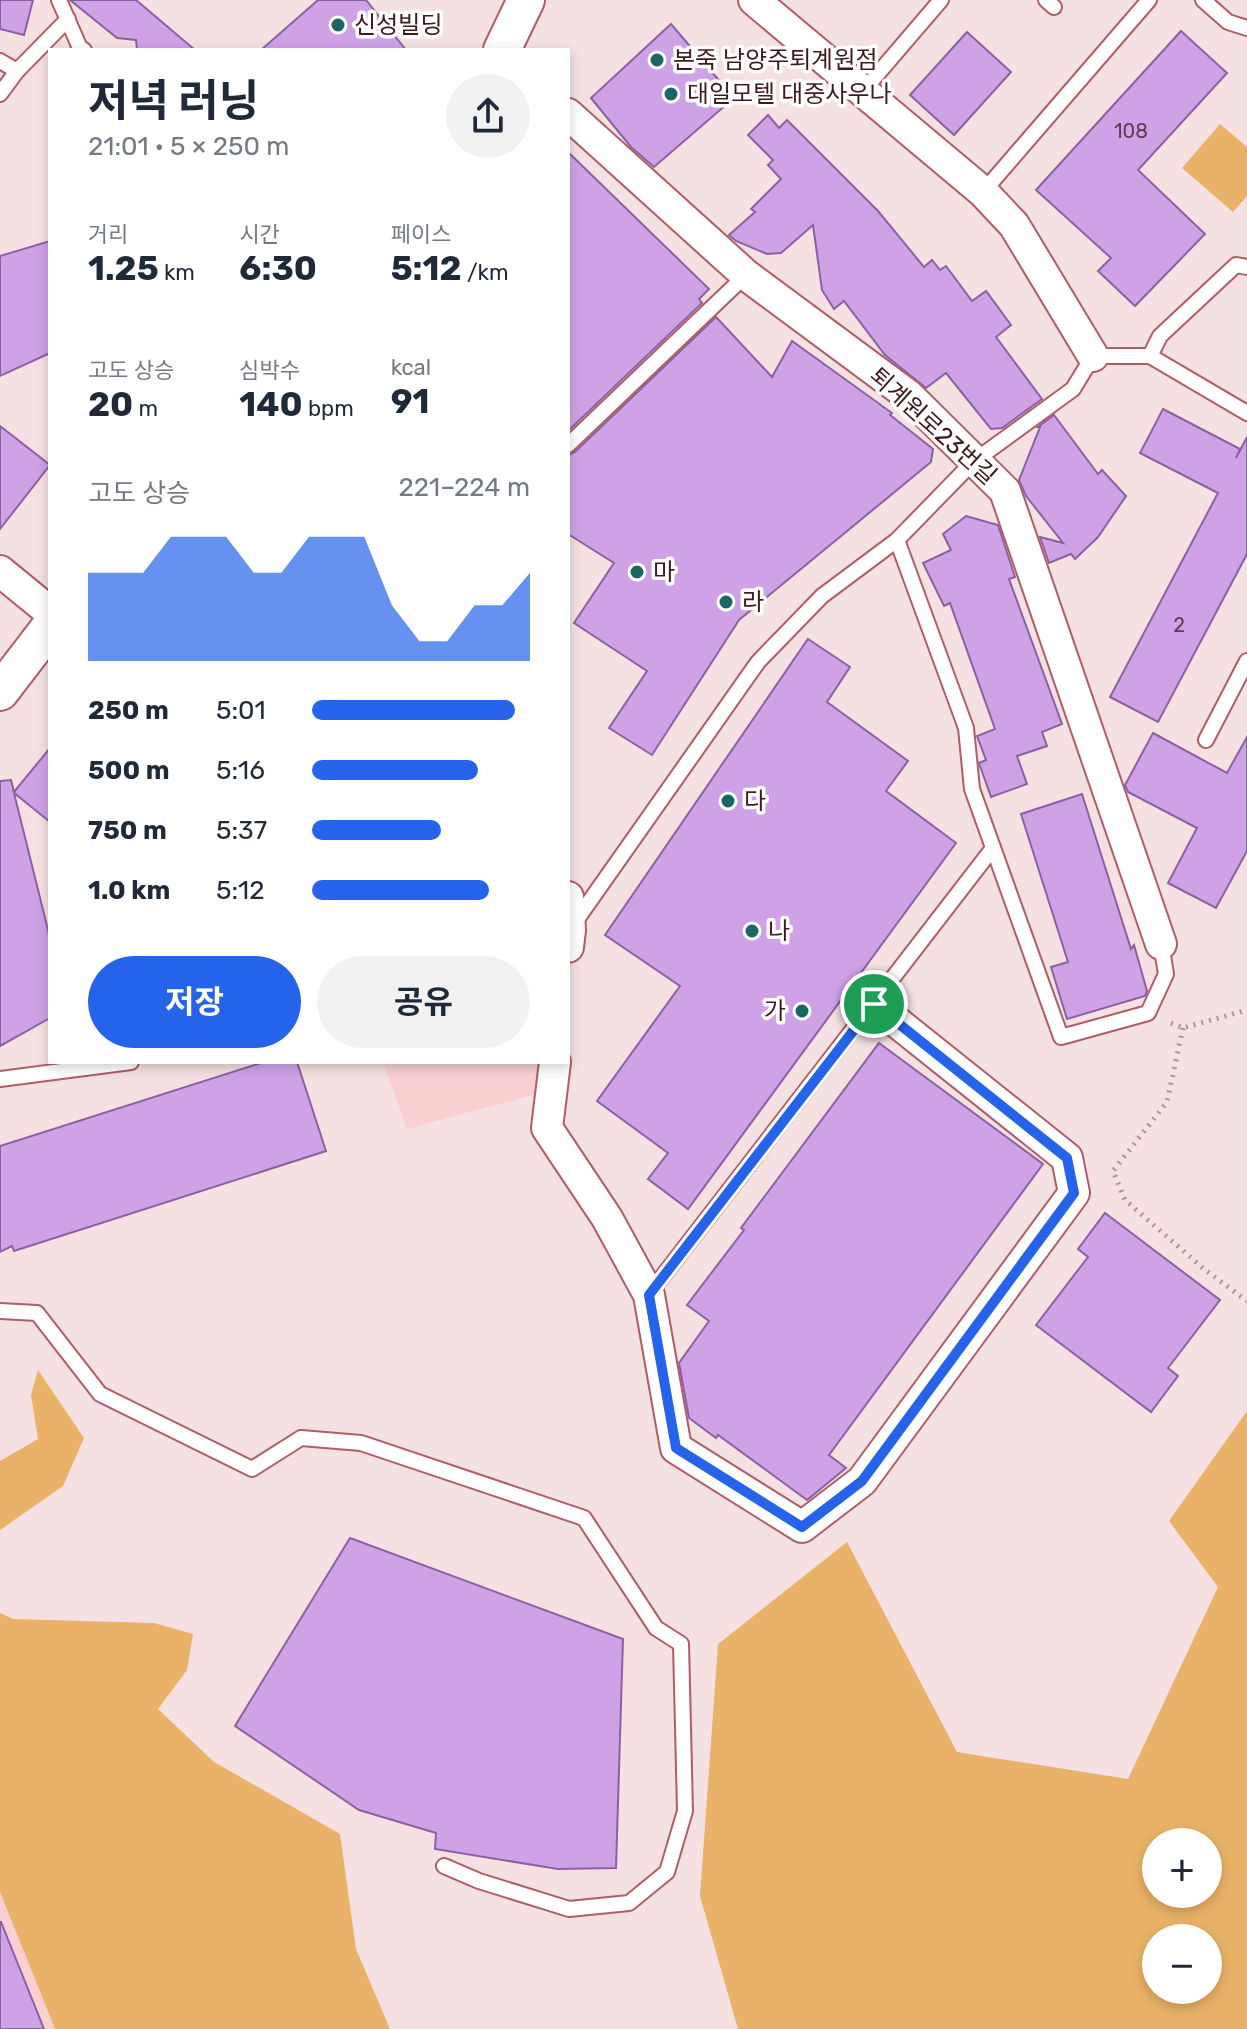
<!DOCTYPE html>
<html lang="ko">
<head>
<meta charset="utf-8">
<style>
  :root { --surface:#fff; --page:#f2f2f3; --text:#1f2937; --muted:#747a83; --accent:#2563eb }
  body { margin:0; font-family:Rubik,"Noto Sans KR",sans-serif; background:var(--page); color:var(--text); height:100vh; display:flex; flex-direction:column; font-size:30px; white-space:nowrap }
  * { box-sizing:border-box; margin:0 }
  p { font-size:26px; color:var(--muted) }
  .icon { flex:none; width:44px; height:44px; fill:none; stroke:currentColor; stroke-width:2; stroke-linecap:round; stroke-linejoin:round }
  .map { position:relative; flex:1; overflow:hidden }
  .details { position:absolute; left:48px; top:48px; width:522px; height:1016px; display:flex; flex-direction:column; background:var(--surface); border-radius:0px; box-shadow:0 4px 12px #0003 }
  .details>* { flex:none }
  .fabs { position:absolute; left:1142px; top:1828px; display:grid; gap:16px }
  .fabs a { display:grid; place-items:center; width:80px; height:80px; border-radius:50%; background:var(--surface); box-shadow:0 4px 12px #0003; font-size:40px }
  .pin { position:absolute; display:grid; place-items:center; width:68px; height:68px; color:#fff; margin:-34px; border:4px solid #fff; border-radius:50%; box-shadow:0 2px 8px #0007 }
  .round { display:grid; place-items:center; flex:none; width:84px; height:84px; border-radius:42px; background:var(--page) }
  .head { display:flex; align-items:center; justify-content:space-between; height:136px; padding:0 40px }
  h1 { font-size:44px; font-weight:700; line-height:60px }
  .figures { display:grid; grid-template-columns:repeat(3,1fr); gap:12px; height:136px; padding:8px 40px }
  .figures div { display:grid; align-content:center }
  .figures b { font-size:34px; font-weight:700 }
  .figures small { font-size:22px; font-weight:400 }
  .figures p { font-size:22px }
  .chart { height:224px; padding:16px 40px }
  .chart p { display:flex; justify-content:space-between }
  .chart svg { width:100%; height:144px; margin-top:8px; fill:var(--accent); opacity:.7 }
  .cta { display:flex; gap:16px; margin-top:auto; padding:16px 40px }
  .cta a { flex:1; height:92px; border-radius:48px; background:var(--accent); color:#fff; font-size:32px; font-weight:700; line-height:92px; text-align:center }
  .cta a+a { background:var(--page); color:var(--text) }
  ul { padding:0 40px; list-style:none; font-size:26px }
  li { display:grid; grid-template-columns:128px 96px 1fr; align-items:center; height:60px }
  li i { height:20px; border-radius:10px; background:var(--accent) }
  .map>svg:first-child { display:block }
  .built { fill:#f9cfd2 }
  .green { fill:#e9b268; fill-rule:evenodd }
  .building { fill:#cfa2e8; stroke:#8b61a1; stroke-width:2 }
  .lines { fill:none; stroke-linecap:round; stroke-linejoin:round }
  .service-casing { stroke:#af5d67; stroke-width:18 }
  .minor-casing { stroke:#af5d67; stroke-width:34 }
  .tertiary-casing { stroke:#af5d67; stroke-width:40 }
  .path { stroke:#ae9597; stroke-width:5; stroke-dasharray:2 6; stroke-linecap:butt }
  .service { stroke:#fff; stroke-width:14 }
  .minor { stroke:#fff; stroke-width:30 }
  .tertiary { stroke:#fff; stroke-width:36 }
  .route-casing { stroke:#fff; stroke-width:16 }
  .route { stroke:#2563eb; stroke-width:10 }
  .poi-dot { fill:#196765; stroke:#fff; stroke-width:3 }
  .labels { text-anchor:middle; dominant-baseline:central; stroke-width:7; stroke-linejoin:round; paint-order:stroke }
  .number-label { font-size:20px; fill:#613c50 }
  .poi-label { font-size:24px; fill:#3c1a1e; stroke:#fff; text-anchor:start }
  .street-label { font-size:24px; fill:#3c1a1e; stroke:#fff }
</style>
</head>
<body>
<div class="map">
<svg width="1247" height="2029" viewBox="0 0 1247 2029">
  <rect width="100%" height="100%" fill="#f5e1e2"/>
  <g class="built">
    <path d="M383,1062H542L540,1093L407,1129Z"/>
    <path d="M0,1892L55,2029H0Z"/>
  </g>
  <g class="green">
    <path d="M1220,124L1247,147V196L1233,212L1182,168Z"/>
    <path d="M38,1370L84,1438L63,1486L0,1530V1461L38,1439L31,1395Z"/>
    <path d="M1247,1411V2029H738L700,1896L718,1644L847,1542L957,1752L1128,1779L1218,1587L1169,1521ZM1208,1842V1894H1156V1842ZM1208,1938V1990H1156V1938Z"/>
    <path d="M0,1613L13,1619L154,1623L193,1634L187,1670L158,1709L214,1762L340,1834L356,1949L390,2029H55L0,1892Z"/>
  </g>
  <g class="building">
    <path d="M0,0H33L24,35L0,29Z"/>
    <path d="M70,0H136L195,50H137L136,40L117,38Z"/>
    <path d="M318,0H366L406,50H261Z"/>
    <path d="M671,24L734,98L654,167L631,147L591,98Z"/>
    <path d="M1181,31L1227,73L1138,170L1205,234L1135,306L1098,271L1111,258L1036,190Z"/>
    <path d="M967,32L1011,72L954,135L910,95Z"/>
    <path d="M768,115L779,128L787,120L878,211L924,267L932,260L940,270L946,266L972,301L986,291L1011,325L996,337L1042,399L1002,428L991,429L946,373L926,388L885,355L844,301L834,309L822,290L813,225L781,253L767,254L736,241L729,235L755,212L751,209L781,179L768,165L773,160L748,135Z"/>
    <path d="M568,152L709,289L699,299L702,303L568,431Z"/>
    <path d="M50,241V353L0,376V256Z"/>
    <path d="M716,317L772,377L792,341L892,413L890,415L933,449L931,462L739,620L652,755L609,728L647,671L574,623L614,563L568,534V455L575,452Z"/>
    <path d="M1163,409L1240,449L1236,458L1247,437V554L1158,722L1110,697L1218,493L1140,453Z"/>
    <path d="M1054,415L1098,474L1102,470L1126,496L1098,537L1075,559L1071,554L1049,563L1040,537L1063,543L1026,496L1019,480L1040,427H1038Z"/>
    <path d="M0,426L50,465L0,529Z"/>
    <path d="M966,516L998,525L1015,577L1009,579L1062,724L1042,732L1047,746L1017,756L1027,784L991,797L980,766L979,763L986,760L977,736L995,729L950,603L944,606L923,563L951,550L943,534Z"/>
    <path d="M808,639L850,667L827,702L908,761L886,791L956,843L688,1209L648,1179L668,1153L597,1101L680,986L605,935Z"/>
    <path d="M1153,733L1227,773L1247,737V851L1216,908L1168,883L1197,828L1128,792L1125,785Z"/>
    <path d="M50,748V822L14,793L50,938V1018L0,1046V781L11,780L14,792Z"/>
    <path d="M1082,794L1131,949L1134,945L1147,991L1145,996L1067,1019L1051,967L1068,962L1021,814Z"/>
    <path d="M879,1043L1043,1164L829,1455L846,1468L807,1500L718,1435L716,1438L689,1418L679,1363L709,1321L687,1305L744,1230L741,1228Z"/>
    <path d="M264,1062H297L326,1151L14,1251L12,1246L0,1252V1146Z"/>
    <path d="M1105,1213L1220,1300L1168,1368L1178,1376L1151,1412L1036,1325L1088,1257L1078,1249Z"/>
    <path d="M350,1538L623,1639L616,1868L558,1869L435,1849L436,1833L359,1810L235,1726Z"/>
    <path d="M0,1922H1L44,2029H0Z"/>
  </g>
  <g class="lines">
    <g class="service-casing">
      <g id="service">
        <path d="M59,0L80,48L84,50"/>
        <path d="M1046,0L1054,7"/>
        <path d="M1203,0L1228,22L1247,28"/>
        <path d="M0,61L17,71"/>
        <path d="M863,91L941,0"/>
        <path d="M0,94L17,71L68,19"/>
        <path d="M983,192L1149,0"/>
        <path d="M1150,356L1160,336L1236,265L1247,267"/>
        <path d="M568,445L746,275"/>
        <path d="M1206,740L1247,661"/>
        <path d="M573,925L758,662L822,596L897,540"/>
        <path d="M1161,944L1166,974L1148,1013L1061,1037L972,789L966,728L897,540L973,462L1073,389L1093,356H1150L1247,413"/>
        <path d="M0,1079L131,1062"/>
        <path d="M649,1294L993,848"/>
        <path d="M0,1311L37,1313L100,1394L252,1469L301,1438L361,1443L584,1518L656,1628L681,1644L685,1811L667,1872L629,1903L569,1909L479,1881L444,1866"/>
      </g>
    </g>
    <g class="minor-casing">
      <g id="minor">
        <path d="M754,0L983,192L1014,225L1093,356"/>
        <path d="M568,114L746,275L908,395L1005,491L1161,944"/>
        <path d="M0,571L50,612"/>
        <path d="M568,897L570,930L568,947"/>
        <path d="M555,1062L547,1128L607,1218L649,1295L676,1448L802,1527L862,1481L1074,1193L1067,1158L874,1004"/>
      </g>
    </g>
    <g class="tertiary-casing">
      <g id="tertiary">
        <path d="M502,50L526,0"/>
        <path d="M0,692L50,627"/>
      </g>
    </g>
    <g class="path">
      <path d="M1171,1023L1183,1028L1247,1010"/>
      <path d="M1183,1028L1167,1102L1113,1171L1125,1200L1204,1269L1247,1301"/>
    </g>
    <use href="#service" class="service"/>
    <use href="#minor" class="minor"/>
    <use href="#tertiary" class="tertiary"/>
  </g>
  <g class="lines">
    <g class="route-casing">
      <path id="route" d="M874,1004L1067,1158L1074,1193L862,1481L802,1527L676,1448L649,1295Z"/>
    </g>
    <use href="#route" class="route"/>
  </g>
  <g class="poi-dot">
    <circle cx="338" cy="25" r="8"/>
    <circle cx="657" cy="60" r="8"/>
    <circle cx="671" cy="94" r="8"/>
    <circle cx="637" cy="572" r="8"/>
    <circle cx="726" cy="602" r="8"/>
    <circle cx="728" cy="801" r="8"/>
    <circle cx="752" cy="931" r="8"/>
    <circle cx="802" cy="1011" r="8"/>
  </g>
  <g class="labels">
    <g class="number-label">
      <text x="1131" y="131">108</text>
      <text x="1179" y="625">2</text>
    </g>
    <g class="poi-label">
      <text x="354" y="25">신성빌딩</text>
      <text x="673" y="60">본죽 남양주퇴계원점</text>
      <text x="687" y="94">대일모텔 대중사우나</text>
      <text x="653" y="572">마</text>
      <text x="742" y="602">라</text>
      <text x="744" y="801">다</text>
      <text x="768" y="931">나</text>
      <text x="786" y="1011" text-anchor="end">가</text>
    </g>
    <g class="street-label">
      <text transform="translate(933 426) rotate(42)">퇴계원로23번길</text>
    </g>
  </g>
</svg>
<div class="fabs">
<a>+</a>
<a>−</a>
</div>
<div class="pin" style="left:874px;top:1004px;background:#1e9e55"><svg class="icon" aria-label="arrive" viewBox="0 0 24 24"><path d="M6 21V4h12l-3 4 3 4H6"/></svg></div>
<section class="details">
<div class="head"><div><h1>저녁 러닝</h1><p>21:01 · 5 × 250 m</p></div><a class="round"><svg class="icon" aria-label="share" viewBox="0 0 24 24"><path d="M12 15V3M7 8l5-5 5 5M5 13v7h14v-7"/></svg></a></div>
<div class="figures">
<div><p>거리</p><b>1.25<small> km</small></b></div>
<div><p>시간</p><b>6:30</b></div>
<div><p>페이스</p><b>5:12<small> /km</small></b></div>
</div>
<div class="figures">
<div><p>고도 상승</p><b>20<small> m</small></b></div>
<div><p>심박수</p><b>140<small> bpm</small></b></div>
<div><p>kcal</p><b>91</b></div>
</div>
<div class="chart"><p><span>고도 상승</span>221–224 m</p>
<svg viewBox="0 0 160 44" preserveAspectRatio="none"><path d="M0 44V17L10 17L20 17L30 6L40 6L50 6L60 17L70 17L80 6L90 6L100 6L110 27L120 38L130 38L140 27L150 27L160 17V44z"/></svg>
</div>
<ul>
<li><b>250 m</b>5:01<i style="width:93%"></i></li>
<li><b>500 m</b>5:16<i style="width:76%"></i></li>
<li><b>750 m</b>5:37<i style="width:59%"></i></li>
<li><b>1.0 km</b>5:12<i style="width:81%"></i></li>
</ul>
<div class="cta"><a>저장</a><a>공유</a></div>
</section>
</div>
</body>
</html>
